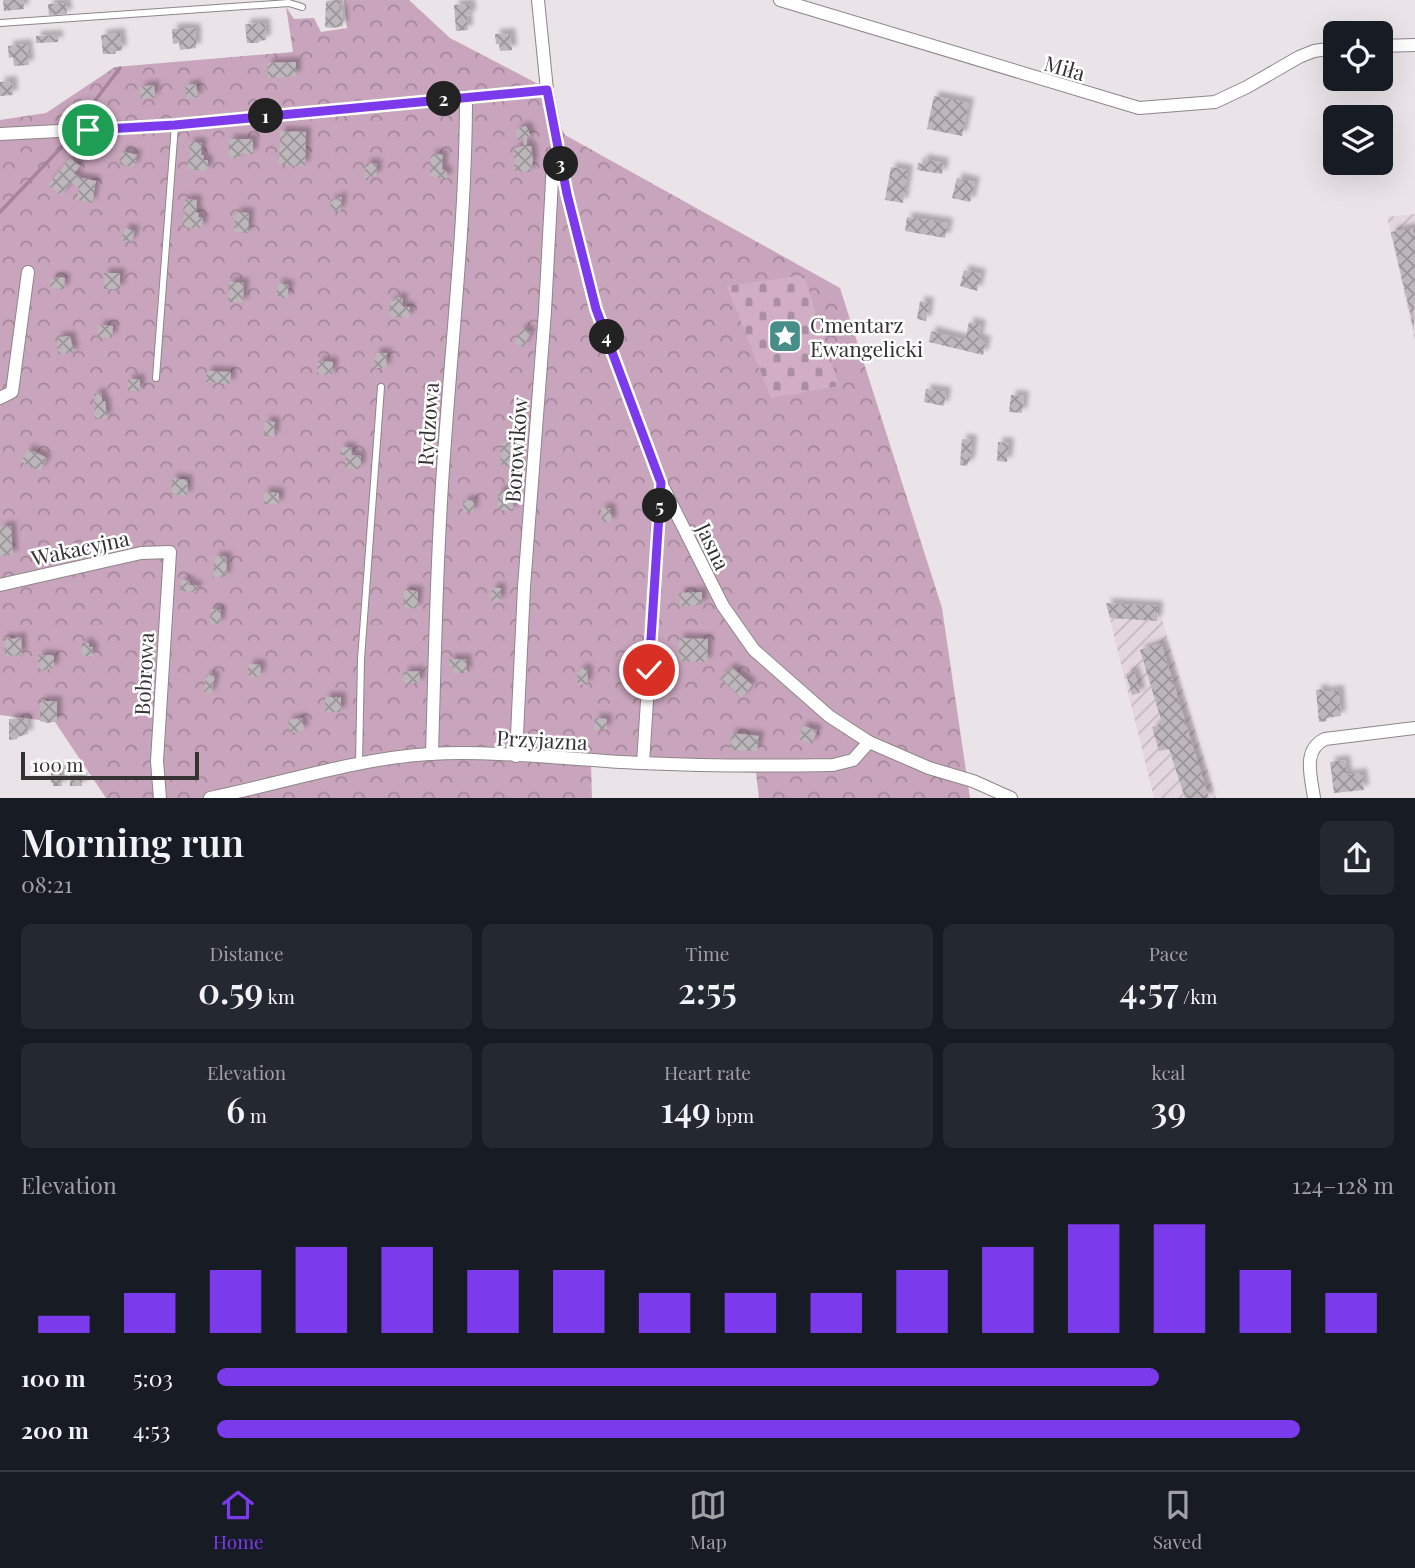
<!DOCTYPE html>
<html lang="en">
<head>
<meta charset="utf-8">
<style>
  :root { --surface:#171b24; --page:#242831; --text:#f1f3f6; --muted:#9ea1a6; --line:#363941; --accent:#7c3aed }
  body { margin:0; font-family:"Playfair Display",serif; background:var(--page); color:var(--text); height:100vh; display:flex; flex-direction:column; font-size:26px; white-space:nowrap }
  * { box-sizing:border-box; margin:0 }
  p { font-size:23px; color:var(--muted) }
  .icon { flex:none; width:38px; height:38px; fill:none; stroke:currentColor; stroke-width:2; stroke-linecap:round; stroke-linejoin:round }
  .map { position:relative; height:798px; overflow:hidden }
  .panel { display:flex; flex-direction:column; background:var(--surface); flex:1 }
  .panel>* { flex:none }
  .fabs { position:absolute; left:1323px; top:21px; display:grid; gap:14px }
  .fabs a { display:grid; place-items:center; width:70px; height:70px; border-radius:10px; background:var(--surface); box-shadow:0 7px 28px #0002; font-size:35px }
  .scale { position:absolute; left:21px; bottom:18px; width:178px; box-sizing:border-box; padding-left:7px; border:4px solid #353234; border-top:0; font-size:19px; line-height:24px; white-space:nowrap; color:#353234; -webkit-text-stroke:5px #fff; paint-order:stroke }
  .pin { position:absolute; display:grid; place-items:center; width:60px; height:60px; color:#fff; margin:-30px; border:4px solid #fff; border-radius:50%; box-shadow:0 2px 7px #0007 }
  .km { position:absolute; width:35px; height:35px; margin:-18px; border-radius:50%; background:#222; color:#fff; font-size:19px; line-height:35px; text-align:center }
  .round { display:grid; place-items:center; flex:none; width:74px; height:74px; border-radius:10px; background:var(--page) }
  .headline { display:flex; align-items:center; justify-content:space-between; height:119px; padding:0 21px }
  h1 { font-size:38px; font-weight:600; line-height:52px }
  .metrics { display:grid; grid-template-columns:repeat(3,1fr); gap:10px; height:119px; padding:7px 21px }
  .metrics div { display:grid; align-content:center; border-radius:10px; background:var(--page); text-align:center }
  .metrics b { font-size:35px; font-weight:600 }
  .metrics small { font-size:19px; font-weight:400 }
  .metrics p { font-size:19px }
  .chart { height:196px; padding:14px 21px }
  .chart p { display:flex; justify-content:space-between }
  .chart svg { width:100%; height:126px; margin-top:7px; stroke:var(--accent); stroke-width:6 }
  ul { padding:0 21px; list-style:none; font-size:23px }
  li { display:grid; grid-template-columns:112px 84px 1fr; align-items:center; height:52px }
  li i { height:18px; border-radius:9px; background:var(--accent) }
  .dock { display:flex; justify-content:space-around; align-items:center; height:98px; border-top:2px solid var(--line); background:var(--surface); font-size:19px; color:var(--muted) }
  .dock a { display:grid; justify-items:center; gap:4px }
  .dock .selected { color:var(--accent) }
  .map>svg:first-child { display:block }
  .industrial { fill:url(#industrial-furrows) }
  .forest { fill:url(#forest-crowns) }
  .cemetery { fill:url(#cemetery-stones) }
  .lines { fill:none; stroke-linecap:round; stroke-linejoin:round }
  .stream { stroke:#a6849b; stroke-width:3.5 }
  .building { fill:url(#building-cross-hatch); filter:url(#shadow) }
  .lane-casing { stroke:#8d868a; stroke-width:8 }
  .street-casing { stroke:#8d868a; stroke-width:14 }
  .lane { stroke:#fff; stroke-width:6 }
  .street { stroke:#fff; stroke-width:12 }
  .route-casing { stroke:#fff; stroke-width:14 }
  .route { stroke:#7c3aed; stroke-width:9 }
  .labels { text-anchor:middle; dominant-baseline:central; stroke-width:5; stroke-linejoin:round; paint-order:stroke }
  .street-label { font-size:21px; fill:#353234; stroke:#fff }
  .poi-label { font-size:21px; fill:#353234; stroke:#fff; text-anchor:start }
</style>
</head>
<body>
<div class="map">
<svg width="1415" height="798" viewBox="0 0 1415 798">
  <defs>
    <pattern id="industrial-furrows" width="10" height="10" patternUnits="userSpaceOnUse" patternTransform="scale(1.75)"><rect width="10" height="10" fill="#e4d6df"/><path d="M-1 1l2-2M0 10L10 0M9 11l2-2" fill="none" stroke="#c4b8c0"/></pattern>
    <pattern id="forest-crowns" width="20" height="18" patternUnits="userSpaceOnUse" patternTransform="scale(1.75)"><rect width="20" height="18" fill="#c9a5bd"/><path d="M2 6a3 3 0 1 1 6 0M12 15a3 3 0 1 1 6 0" fill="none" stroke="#a4879a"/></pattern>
    <pattern id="cemetery-stones" width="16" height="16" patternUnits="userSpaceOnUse" patternTransform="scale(1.75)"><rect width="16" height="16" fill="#d1aec5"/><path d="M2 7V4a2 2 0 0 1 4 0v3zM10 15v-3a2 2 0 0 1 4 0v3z" fill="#aa8ea1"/></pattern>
    <pattern id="building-cross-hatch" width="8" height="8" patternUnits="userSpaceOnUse" patternTransform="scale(1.75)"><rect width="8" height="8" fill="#bdb6bb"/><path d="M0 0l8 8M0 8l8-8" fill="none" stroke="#9a9599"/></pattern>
    <filter id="shadow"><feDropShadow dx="5" dy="-5" stdDeviation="2" flood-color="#0004"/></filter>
  </defs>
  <rect width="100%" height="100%" fill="#eae3e7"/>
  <g class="industrial">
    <path d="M1415,214V341L1387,217Z"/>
    <path d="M1106,603L1158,606L1216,798H1154Z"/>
  </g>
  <path class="forest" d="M344,0H409L450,38L538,84L565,135L840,288L942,608L970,798H759L756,773L591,764L592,798H106L55,722L0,715V120L46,113L115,67L293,52L286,7L294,19L314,18L321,32L347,28Z"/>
  <path class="cemetery" d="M804,275L839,386L771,398L727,286Z"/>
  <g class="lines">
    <g class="stream">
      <path d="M81,119L120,68"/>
      <path d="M0,212L72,136"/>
    </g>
  </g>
  <g class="building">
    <path d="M3,0H23L24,9L4,11Z"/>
    <path d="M339,0V10H342L343,26L333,28L325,27L326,1Z"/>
    <path d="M66,3L67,14L49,15L48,4Z"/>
    <path d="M470,4L471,15L467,16L468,30L456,31L454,5Z"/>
    <path d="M265,23L266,40L259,41V43H247L245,24Z"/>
    <path d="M183,28L196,29V48L180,50L179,43L173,44L172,29Z"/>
    <path d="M120,33L122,50L116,51L115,54H103L101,35Z"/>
    <path d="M510,33L512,50L500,51L499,44H496L495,34Z"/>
    <path d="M58,35V42L36,43V36Z"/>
    <path d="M27,44L29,65L14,66L13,57L9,58L8,46Z"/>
    <path d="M296,62V76L268,78L267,63Z"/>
    <path d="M12,81L13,95L0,96V82Z"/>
    <path d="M196,84L198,97L187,99L185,86Z"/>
    <path d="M154,85L155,98L141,99L140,87Z"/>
    <path d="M934,96L969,103L962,136L927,129Z"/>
    <path d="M526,126L531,137L527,138V146H531L533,161L530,172L515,171L514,148L523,146L524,138L518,140L515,130Z"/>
    <path d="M280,131L306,132L305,166L279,165Z"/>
    <path d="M229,139H253V154H240V158H229Z"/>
    <path d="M189,142L202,143L201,155H204L203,160H208L207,171L187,169L188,159H190Z"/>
    <path d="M122,151L137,155L134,167L119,164Z"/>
    <path d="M431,154L443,155L442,169L447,172V179L430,176Z"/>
    <path d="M70,158L80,166L74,173L81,179L82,178L96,181L92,203L77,200L79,189L71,182L61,195L48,185Z"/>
    <path d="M923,159L944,163L942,174L917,170L918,163L922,164Z"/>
    <path d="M366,163L377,164L376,177L369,176L368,180H364Z"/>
    <path d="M891,167L908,170L903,203L885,200Z"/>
    <path d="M957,178L975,182L970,202L952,198Z"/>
    <path d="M337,197H342L340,212L332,211V208L330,207L331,199L337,200Z"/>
    <path d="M185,199L197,200L196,212H199L198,217L203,218L202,228L182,227L185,212H183Z"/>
    <path d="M236,212L249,213L248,233L234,232Z"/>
    <path d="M907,217L948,223L945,238L905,231Z"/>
    <path d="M125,228L135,231L131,243L121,240Z"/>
    <path d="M1413,228L1415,237L1414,330L1391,232Z"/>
    <path d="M964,270L981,274L977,291L960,286Z"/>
    <rect x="104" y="273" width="16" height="16"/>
    <path d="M58,277L65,278L64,290L50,287L51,278Z"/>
    <path d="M229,282L244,283L243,303L228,302Z"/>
    <path d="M278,283L289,285L287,298H279L280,296H276Z"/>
    <path d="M395,297L403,298L402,306L410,307L409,318L389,316L390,301H395Z"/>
    <path d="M920,301L929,303L926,321L917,319Z"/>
    <path d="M969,322L981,325L978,339L986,341L983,355L929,342L931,331L965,340Z"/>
    <path d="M99,325L113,326L112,338L98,337Z"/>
    <path d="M522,327L531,333L523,347L515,344Z"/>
    <path d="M70,336L74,353L58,354L57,337Z"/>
    <path d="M375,353H387L386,368H375Z"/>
    <path d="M318,361L333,362L332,375L317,374Z"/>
    <path d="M207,371L231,372L230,384L206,382Z"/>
    <rect x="128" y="379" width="12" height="12"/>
    <path d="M926,389L946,392L944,406L924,402Z"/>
    <path d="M102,393V401H105L107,418L95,419L94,394Z"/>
    <path d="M1011,395L1024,396L1022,413L1009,412Z"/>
    <path d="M265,421L275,422L274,437L264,436Z"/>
    <path d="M962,439L972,440L970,462H968L967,466L960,465Z"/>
    <path d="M503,441L517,442V467L501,465L500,447L502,448Z"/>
    <path d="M998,442L1009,443L1007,462L997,461Z"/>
    <path d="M341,447L352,448L351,455L361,456L360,469L345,468L346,455H340Z"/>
    <path d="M28,449L47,458L40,471L21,462Z"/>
    <path d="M172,478L188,480L187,496L171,494Z"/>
    <path d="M498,491H513V511L498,510Z"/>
    <path d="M264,492L279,493V504H264Z"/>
    <path d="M474,500L473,512H463V501Z"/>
    <path d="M601,508H610L612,522H602Z"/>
    <path d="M11,526L13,555L0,556V527Z"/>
    <path d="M215,556L227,557L226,577H213Z"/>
    <path d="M181,580L190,581L189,585H197L196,592L180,591Z"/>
    <path d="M492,588H501L500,602L491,601Z"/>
    <path d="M404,590L418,591L417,609L403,607Z"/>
    <path d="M702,592V605L680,606L679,593Z"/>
    <path d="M1106,603L1158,606L1157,621L1110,618Z"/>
    <path d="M211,609L221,610L220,624L210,623Z"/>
    <path d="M4,637L11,639L21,637L22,655L5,656Z"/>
    <path d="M679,638L708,639L707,662L679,661Z"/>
    <path d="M82,643H89V647H93V656H82Z"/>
    <path d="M1161,643L1209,798H1185L1169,749L1159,751L1152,727L1162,723L1140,650Z"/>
    <path d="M38,655H54V668L39,671Z"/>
    <path d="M449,659H466L467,673H453V667H450Z"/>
    <path d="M249,664L261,665L260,676L251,678V675H248Z"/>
    <path d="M731,667L752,685L741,698L720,678Z"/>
    <path d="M580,668L588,670L587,685L578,684L577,672L580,673Z"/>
    <path d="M419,671L420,683L404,684L403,672Z"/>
    <path d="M1134,671L1140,693L1132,695L1126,674Z"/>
    <path d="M206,675L215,676L211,694L204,693Z"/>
    <path d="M1323,689L1324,692L1339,690L1341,716L1326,718L1327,721L1319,722L1316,690Z"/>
    <rect x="325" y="697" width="16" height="15"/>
    <path d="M40,701H57V721L48,723L40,721Z"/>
    <path d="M27,718L28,734L17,737V739L9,740V719Z"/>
    <path d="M302,718L304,730L290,733L288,720Z"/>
    <path d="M595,718L607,719L606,730L594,729Z"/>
    <path d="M803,726L817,730L812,744L798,739Z"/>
    <path d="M731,733L759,736L757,751L730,750Z"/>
    <path d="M1345,760L1347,775L1362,773L1364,790L1334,793L1330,762Z"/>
    <path d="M51,770H62V786H53V783H51Z"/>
    <path d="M70,771H75L76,778H82V786H70Z"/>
  </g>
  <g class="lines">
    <g class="lane-casing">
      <g id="lane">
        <path d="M0,23L289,3L302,7"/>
        <path d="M156,378L175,125"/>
        <path d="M359,764L361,659L381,387"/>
      </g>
    </g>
    <g class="street-casing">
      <g id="street">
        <path d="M538,0L547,90L567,194L596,309L661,483L723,606L754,650L829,716L869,742L929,768L973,781L1011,798"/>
        <path d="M780,0L1139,108L1215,102L1247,87L1299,57L1314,51L1335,48"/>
        <path d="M1381,46L1415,45"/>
        <path d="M0,134L175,125L547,90"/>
        <path d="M0,398L12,392L28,272"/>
        <path d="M0,585L141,553L170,552L157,761L160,798"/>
        <path d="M432,754C435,650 437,545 445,441C453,327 466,212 466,97"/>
        <path d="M516,756L524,587L545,311L553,162L559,149"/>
        <path d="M643,763L661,484"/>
        <path d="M210,798C283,783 354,759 429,754C499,750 571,760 641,763C705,766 769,766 833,765L853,760L869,742"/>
        <path d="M1314,798C1311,776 1302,750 1325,739L1415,728"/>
      </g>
    </g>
    <use href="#lane" class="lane"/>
    <use href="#street" class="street"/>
  </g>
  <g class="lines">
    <g class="route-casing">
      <path id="route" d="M88,130L175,125L547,90L567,194L596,309L661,483L649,670"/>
    </g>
    <use href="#route" class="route"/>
  </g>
  <defs>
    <g id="sight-square" transform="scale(1.75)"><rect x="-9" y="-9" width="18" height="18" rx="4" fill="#478e88" stroke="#fff"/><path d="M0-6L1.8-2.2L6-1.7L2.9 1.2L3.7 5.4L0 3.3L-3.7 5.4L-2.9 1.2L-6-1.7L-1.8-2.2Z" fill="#fff"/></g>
  </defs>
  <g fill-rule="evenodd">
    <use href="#sight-square" x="785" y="336"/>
  </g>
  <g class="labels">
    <g class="street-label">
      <text transform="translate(1065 67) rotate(16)">Miła</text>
      <text transform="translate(427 424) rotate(-86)">Rydzowa</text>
      <text transform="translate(515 450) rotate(-86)">Borowików</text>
      <text transform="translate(714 546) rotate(64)">Jasna</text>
      <text transform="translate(80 547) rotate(-12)">Wakacyjna</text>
      <text transform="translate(143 674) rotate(-87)">Bobrowa</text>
      <text transform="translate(542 739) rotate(3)">Przyjazna</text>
    </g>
    <g class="poi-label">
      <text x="810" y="324">Cmentarz<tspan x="810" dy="24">Ewangelicki</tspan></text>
    </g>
  </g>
</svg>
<div class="fabs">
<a><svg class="icon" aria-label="locate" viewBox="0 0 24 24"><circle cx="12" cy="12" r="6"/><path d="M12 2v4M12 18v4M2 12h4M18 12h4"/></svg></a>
<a><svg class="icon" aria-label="layers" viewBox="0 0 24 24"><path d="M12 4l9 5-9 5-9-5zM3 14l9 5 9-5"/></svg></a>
</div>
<div class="scale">100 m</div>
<div class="pin" style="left:88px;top:130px;background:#1e9e55"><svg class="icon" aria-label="arrive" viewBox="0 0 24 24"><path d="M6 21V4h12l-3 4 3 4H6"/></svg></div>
<div class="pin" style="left:649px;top:670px;background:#d93025"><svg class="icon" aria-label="check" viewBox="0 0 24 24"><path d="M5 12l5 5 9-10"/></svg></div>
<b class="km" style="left:266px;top:116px">1</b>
<b class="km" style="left:444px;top:99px">2</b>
<b class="km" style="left:561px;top:164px">3</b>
<b class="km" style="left:607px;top:337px">4</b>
<b class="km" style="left:660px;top:506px">5</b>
</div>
<section class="panel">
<div class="headline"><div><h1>Morning run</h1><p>08:21</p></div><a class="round"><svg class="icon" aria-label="share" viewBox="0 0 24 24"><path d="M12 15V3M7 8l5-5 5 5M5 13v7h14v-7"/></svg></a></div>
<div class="metrics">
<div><p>Distance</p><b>0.59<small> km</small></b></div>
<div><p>Time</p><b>2:55</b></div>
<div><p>Pace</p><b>4:57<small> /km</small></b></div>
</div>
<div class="metrics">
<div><p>Elevation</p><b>6<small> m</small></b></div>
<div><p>Heart rate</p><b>149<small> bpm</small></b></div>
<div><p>kcal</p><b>39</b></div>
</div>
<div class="chart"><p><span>Elevation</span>124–128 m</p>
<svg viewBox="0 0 160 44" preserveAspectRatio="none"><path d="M5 44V38M15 44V30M25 44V22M35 44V14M45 44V14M55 44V22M65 44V22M75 44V30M85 44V30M95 44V30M105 44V22M115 44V14M125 44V6M135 44V6M145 44V22M155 44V30"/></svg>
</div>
<ul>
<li><b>100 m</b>5:03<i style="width:80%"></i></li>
<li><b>200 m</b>4:53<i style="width:92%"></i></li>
</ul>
</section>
<nav class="dock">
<a class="selected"><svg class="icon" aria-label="home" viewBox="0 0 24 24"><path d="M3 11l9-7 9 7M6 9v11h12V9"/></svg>Home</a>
<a><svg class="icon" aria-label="map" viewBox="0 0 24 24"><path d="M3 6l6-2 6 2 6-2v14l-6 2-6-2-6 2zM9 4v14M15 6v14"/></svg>Map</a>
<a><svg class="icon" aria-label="saved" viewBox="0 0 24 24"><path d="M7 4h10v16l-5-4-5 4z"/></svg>Saved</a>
</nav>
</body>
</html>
